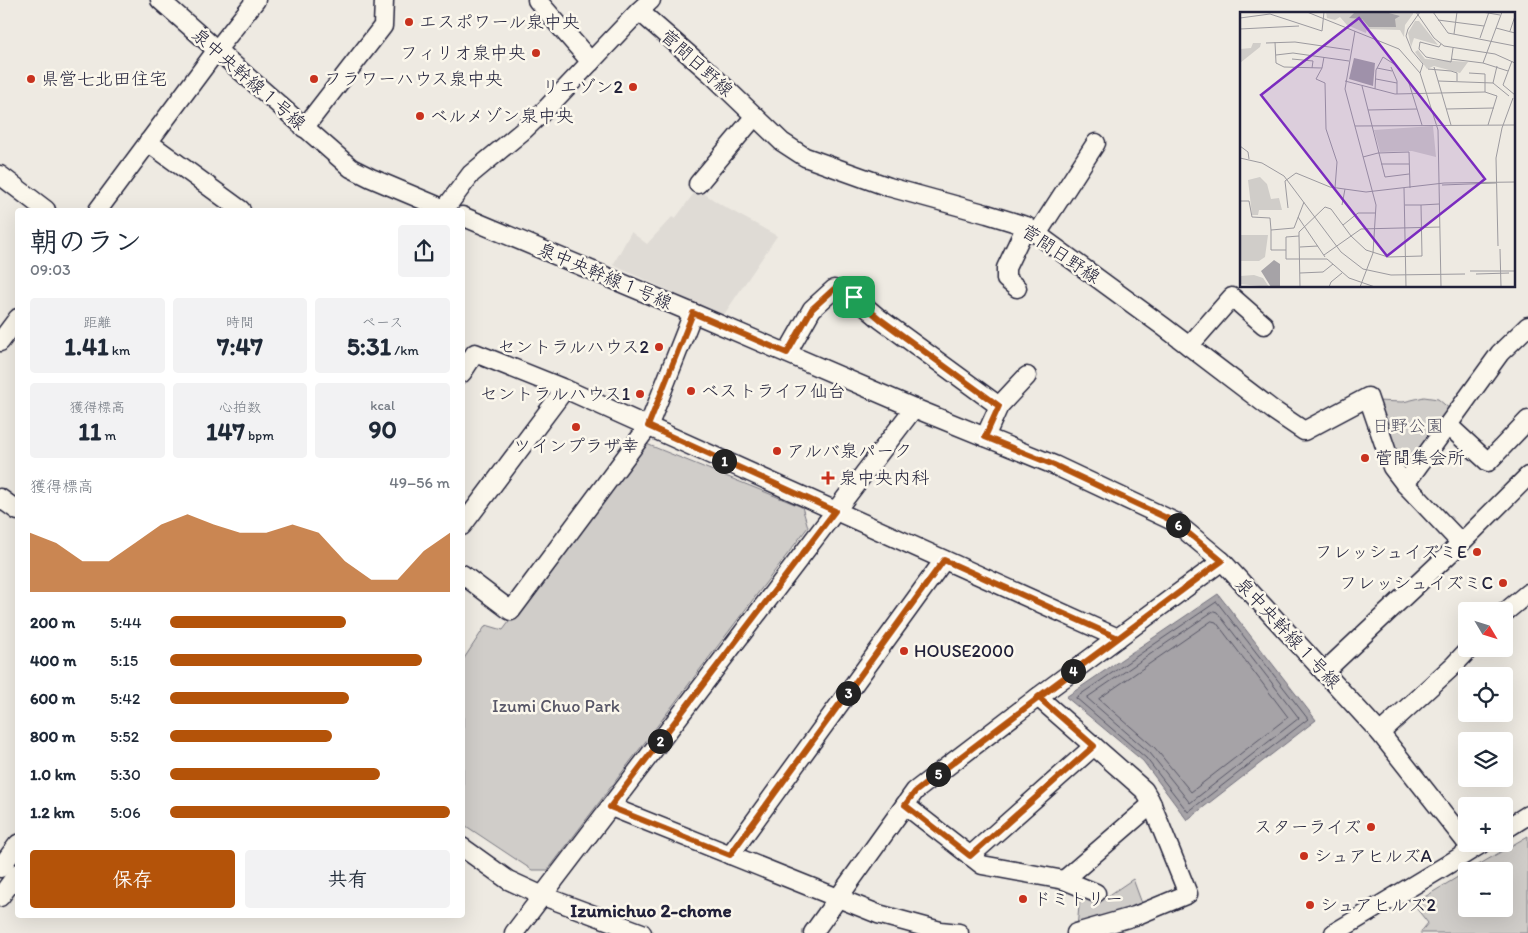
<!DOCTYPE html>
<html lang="ja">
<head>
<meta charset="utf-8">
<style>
  :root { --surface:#fff; --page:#f2f2f3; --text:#1f2937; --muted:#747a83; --accent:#b45309 }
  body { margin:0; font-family:Itim,"Klee One",sans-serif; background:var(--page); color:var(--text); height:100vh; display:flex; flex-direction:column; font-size:19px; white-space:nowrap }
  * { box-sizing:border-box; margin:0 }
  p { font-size:16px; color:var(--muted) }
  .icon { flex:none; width:28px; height:28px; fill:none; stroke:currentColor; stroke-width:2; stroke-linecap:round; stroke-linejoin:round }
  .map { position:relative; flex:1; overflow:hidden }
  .drawer { position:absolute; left:15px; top:208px; width:450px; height:710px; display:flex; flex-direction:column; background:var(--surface); border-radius:5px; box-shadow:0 5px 20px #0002 }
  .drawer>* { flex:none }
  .needle { width:32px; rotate:128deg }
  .controls { position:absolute; left:1458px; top:602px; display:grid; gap:10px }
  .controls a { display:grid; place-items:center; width:55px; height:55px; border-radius:5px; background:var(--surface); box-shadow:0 5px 20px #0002; font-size:25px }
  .pin { position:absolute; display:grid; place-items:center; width:42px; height:42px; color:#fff; margin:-21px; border-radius:10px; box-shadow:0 2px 8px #0006 }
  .km { position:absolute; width:25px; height:25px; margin:-12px; border-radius:50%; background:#222; color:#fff; font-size:14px; line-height:25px; text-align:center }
  .round { display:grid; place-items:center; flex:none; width:52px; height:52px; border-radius:5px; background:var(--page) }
  .overview { display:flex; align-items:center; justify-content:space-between; height:85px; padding:0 15px }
  h1 { font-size:28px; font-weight:700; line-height:38px }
  .figures { display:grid; grid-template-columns:repeat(3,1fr); gap:8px; height:85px; padding:5px 15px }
  .figures div { display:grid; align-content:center; border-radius:5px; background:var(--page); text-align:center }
  .figures b { font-size:25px; font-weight:700 }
  .figures small { font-size:14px; font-weight:400 }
  .figures p { font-size:14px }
  .chart { height:140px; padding:10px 15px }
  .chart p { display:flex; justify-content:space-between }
  .chart svg { width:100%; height:90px; margin-top:5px; fill:var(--accent); opacity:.7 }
  .button { display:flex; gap:10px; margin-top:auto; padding:10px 15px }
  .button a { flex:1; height:58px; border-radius:5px; background:var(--accent); color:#fff; font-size:20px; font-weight:700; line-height:58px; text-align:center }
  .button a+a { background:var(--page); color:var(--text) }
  ul { padding:0 15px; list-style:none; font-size:16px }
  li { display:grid; grid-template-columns:80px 60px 1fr; align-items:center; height:38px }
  li i { height:12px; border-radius:6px; background:var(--accent) }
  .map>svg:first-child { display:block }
  .built { fill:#dfdbd5 }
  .green { fill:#d0cdc9; stroke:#797882 }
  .water { fill:#a6a3a7; stroke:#716f7c }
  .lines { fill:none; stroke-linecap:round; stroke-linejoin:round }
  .shore { stroke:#575666; stroke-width:1 }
  .minor-casing { stroke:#22223b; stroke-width:21 }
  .minor { stroke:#fbf7ec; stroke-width:18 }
  .route-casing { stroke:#fff; stroke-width:10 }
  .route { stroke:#b45309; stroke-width:6 }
  .poi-dot { fill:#c8321e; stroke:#fbf7ec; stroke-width:2 }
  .labels { text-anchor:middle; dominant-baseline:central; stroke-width:5; stroke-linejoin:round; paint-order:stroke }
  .poi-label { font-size:18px; fill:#22223b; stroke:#fbf7ec; text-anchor:start }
  .street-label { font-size:18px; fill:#22223b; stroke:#fbf7ec }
  .park-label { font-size:18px; fill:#565566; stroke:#fbf7ec }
  .neighbourhood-label { font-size:19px; font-weight:bold; fill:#22223b; stroke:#fbf7ec }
  .inset-road { fill:none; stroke:#9c9a9f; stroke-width:1 }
  .view { fill:#7b2cbf; fill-opacity:0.15; stroke:#7b2cbf; stroke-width:2.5 }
  .inset-edge { fill:none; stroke:#22223b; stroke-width:2.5 }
</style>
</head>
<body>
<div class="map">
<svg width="1528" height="933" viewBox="0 0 1528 933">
  <rect width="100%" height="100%" fill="#eeeae2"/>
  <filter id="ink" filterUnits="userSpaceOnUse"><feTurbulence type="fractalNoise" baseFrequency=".02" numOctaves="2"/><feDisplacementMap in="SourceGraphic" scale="10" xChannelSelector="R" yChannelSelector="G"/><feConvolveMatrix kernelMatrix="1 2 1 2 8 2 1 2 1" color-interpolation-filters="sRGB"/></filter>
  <g filter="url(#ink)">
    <path class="built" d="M697,189L723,206L777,236L723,316L613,265L631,232L647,244L672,217L675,219Z"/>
    <g class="green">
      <path d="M1424,397L1438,399L1451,410L1403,472L1375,401L1403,402Z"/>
      <path d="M644,443L802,507L808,527L548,870H532L463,824V660L486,625L503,630Z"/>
      <path d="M1528,836V933H1420L1428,923L1413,904L1466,872V909H1504V871H1468Z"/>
      <path d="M1133,879L1144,909L1077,928L1080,895L1105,898Z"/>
    </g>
    <path class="water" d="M1218,594L1316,720L1187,820L1143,761L1066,697Z"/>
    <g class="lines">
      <g class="shore">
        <path d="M1217,602L1308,719L1188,812L1146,758L1076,698Z"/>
        <path d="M1214,611L1217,612L1299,718L1190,803L1150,753L1087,698Z"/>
        <path d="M1212,621L1216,622L1288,717L1191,792L1155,748L1099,699Z"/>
      </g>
      <g class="minor-casing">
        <g id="minor">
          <path d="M160,0L351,168L371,178L447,210"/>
          <path d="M537,0L591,62"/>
          <path d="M639,11L710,73L782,142L805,157L889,187L987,214L1026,226L1164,327L1273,410L1304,431L1368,397L1392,467L1405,484"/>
          <path d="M304,128L383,26L384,0"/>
          <path d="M148,142L241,210"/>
          <path d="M0,175L46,210"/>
          <path d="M698,184L755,116"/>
          <path d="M98,210L216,51L256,0"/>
          <path d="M444,210L471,174L524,130L546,109L639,11L651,0"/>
          <path d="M462,216L693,313L914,408L1054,465L1175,522L1222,561L1324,672L1380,733L1466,842"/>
          <path d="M1037,234L1096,143"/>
          <path d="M1017,288L1006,279V268L1026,226"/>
          <path d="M0,342L18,318"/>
          <path d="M1189,346L1232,297L1264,325"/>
          <path d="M787,353L812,309L834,289L854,297L880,319L999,406"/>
          <path d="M462,373L475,353L565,389L1118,638"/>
          <path d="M1448,425L1488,462L1528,420"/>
          <path d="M985,437L999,406L1027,376"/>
          <path d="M0,498L18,511"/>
          <path d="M462,526L565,389"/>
          <path d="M1461,543L1405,484L1500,353L1528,326"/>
          <path d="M462,574L511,611L648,427L693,313"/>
          <path d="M1504,613L1528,593"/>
          <path d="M1324,672L1461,543L1528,476"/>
          <path d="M1038,697L1144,790L1150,800L1188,894L1135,916L1076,933"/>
          <path d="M1380,733L1454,665L1469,649"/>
          <path d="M905,805L982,865L1064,880L1096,893"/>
          <path d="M611,807L878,914L940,931L959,933"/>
          <path d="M1504,830L1528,815"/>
          <path d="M462,847L508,880L543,896L642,933"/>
          <path d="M730,855L944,560"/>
          <path d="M970,856L1094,746"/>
          <path d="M0,868L18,844"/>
          <path d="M1064,880L1152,804"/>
          <path d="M0,897L18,873"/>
          <path d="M514,933L914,408"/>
          <path d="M813,933L915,791L1038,697L1222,561"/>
          <path d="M1334,933L1447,865L1481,844"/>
        </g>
      </g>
      <use href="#minor" class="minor"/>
    </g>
  </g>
  <g class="lines" filter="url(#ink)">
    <g class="route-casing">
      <path id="route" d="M854,297L834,289L812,309L787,353L693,313L648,426L835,511L610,807L730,855L944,560L1118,638L1038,697L1094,746L970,856L905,805L915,792C1012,717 1110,644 1208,571L1222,561L1175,522L1054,465L985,437L999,406L880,319L854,297"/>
    </g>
    <use href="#route" class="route"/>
  </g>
  <g class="poi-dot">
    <circle cx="409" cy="22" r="5"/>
    <circle cx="536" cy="53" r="5"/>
    <circle cx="31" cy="79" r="5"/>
    <circle cx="314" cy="79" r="5"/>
    <circle cx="633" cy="87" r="5"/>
    <circle cx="420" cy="116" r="5"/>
    <circle cx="659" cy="347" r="5"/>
    <circle cx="691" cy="391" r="5"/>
    <circle cx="640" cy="394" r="5"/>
    <circle cx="576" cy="427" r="5"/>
    <circle cx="777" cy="451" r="5"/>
    <circle cx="1365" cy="458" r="5"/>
    <path d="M825.5 470.5h5v5h5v5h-5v5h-5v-5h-5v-5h5z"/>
    <circle cx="1477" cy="552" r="5"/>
    <circle cx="1503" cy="583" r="5"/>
    <circle cx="904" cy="651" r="5"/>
    <circle cx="1371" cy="827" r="5"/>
    <circle cx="1304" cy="856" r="5"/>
    <circle cx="1023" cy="899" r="5"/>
    <circle cx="1310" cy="905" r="5"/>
  </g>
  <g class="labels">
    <g class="poi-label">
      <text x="419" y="22">エスポワール泉中央</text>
      <text x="526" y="53" text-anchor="end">フィリオ泉中央</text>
      <text x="41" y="79">県営七北田住宅</text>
      <text x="324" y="79">フラワーハウス泉中央</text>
      <text x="623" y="87" text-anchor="end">リエゾン2</text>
      <text x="430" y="116">ベルメゾン泉中央</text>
      <text x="649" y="347" text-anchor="end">セントラルハウス2</text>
      <text x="701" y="391">ベストライフ仙台</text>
      <text x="630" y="394" text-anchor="end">セントラルハウス1</text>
      <text x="576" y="446" text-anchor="middle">ツインプラザ幸</text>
      <text x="787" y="451">アルバ泉パーク</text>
      <text x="1375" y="458">菅間集会所</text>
      <text x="839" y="478">泉中央内科</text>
      <text x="1467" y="552" text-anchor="end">フレッシュイズミE</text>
      <text x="1493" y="583" text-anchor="end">フレッシュイズミC</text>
      <text x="914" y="651">HOUSE2000</text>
      <text x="1361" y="827" text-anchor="end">スターライズ</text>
      <text x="1314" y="856">シュアヒルズA</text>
      <text x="1033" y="899">ドミトリー</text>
      <text x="1320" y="905">シュアヒルズ2</text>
    </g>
    <g class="street-label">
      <text transform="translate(697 63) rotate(42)">菅間日野線</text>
      <text transform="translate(249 79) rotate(41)">泉中央幹線１号線</text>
      <text transform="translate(1061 254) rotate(34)">菅間日野線</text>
      <text transform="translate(605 276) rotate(23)">泉中央幹線１号線</text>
      <text transform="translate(1288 633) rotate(47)">泉中央幹線１号線</text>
    </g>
    <g class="park-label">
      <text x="1408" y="426">日野公園</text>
      <text x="556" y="706">Izumi Chuo Park</text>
    </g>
    <g class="neighbourhood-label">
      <text x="651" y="910">Izumichuo 2-chome</text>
    </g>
  </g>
  <g transform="translate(1240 12)">
    <rect width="275" height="275" fill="#eeeae2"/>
    <path d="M86,0H173V2L165,13L164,25L160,18L127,17L126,21L107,13L100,5L95,8L87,6ZM175,9H179L198,33L174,26L171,35L168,21ZM13,31H21L20,35L0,51V37L11,36ZM178,38L185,47L228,50L220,61L194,54L187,57L175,40ZM193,114L196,145L172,139L140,140L134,118ZM20,165L27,172L31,187L39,186L42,198H19L18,203H12L8,168ZM0,223H28L25,245L19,249H0ZM14,263L23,266L29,275L0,272V264Z" fill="#d0cdc9"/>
    <path d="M115,0H145L160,4L155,7L156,15H129L122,7L109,6ZM114,46L135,51L133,74L109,67ZM34,248L40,252V275H31L21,259Z" fill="#a6a3a7"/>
    <path class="inset-road" d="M67,0L159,37L180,61L198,118L201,275M176,0L194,26L204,34L255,42L275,51M180,0L168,17L166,24L172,39L183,52L180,61M193,0L208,21L275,34M242,0L260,3M262,0L243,51L268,59M0,6L30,2L82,19L84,0M198,8L244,14M256,16L275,21M0,17L59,14M115,19L105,77L136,193L133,241L120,275M270,19L275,4M214,22L217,0M240,26L249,0M35,30L36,51L44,55L82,56L84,45M26,31L55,30L110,38M201,32L199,35L180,30L179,37L186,45L211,50L213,36M36,43L53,41L109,49M52,47L73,49L72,56M211,47L243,51M272,49L263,73L275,83M257,54L253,71L269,84M151,55L157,69V82M194,55L211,113M82,56L76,67L85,71L86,117L97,150L95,176M137,56L152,59M188,57L211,59L217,61V69M136,67L157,71M105,69L155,82L245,80V62L229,61M198,69L253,71M122,74L145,165L169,162M135,77L136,58L143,45L157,54L168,68L182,113M245,80L257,84L248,113M206,97L254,96M128,98L177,97M115,114L275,113M0,134L8,140L9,147M123,145L138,141L169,140L170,176M0,146L22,151L44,164L101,240L123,257L151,263L225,262M141,152H169M202,173L256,171M164,176L166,275M0,189H9L12,205L30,206L31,218L54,216L64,190M102,193L105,177M181,193L199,192M48,196L45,169L56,161L90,175L126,180L204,171L275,170M58,205L85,245M103,213L118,201H135M31,218V238H46V225L59,224V220L85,195L91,197L111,224L126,238L148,245L182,244L181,193H165M59,224L60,275M258,234L256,146L262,116L273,86M60,235L78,234M260,237L261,275M46,238V247H87L109,266L135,275M84,243L121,217L200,215M230,259H275M60,261L83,260L93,252M236,262L269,261M89,275L91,270L102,261"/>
    <path class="view" d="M119,6L245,167L147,244L21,83Z"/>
    <rect width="275" height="275" class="inset-edge"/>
  </g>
</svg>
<div class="controls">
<a><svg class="needle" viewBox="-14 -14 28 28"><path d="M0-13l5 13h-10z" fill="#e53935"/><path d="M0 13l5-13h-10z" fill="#747a83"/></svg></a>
<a><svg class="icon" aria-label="locate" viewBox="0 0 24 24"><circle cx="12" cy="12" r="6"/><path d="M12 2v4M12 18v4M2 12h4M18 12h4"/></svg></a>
<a><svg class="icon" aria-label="layers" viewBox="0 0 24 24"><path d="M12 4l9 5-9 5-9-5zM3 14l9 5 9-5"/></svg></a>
<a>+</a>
<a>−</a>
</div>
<div class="pin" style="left:854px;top:297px;background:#1e9e55"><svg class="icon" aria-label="arrive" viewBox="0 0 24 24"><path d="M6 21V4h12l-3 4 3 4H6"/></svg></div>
<b class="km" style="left:724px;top:461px">1</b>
<b class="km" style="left:660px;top:741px">2</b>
<b class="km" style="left:848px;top:693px">3</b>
<b class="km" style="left:1073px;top:671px">4</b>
<b class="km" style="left:938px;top:774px">5</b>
<b class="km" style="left:1178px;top:525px">6</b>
<section class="drawer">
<div class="overview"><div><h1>朝のラン</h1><p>09:03</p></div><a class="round"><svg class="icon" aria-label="share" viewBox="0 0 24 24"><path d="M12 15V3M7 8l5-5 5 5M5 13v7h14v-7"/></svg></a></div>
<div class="figures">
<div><p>距離</p><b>1.41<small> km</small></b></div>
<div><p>時間</p><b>7:47</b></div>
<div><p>ペース</p><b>5:31<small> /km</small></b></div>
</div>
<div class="figures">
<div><p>獲得標高</p><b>11<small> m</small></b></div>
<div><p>心拍数</p><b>147<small> bpm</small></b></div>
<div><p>kcal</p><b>90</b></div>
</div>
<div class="chart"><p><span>獲得標高</span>49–56 m</p>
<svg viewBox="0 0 160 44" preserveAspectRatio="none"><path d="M0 44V15L10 20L20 29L30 29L40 20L50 11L60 6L70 11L80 15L90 15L100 11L110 15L120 29L130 38L140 38L150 24L160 15V44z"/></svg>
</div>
<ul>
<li><b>200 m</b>5:44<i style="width:63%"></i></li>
<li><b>400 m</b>5:15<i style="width:90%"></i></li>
<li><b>600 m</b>5:42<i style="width:64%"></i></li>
<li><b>800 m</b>5:52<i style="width:58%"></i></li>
<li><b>1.0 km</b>5:30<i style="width:75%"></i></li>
<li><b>1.2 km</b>5:06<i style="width:100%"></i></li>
</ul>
<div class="button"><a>保存</a><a>共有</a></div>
</section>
</div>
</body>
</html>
